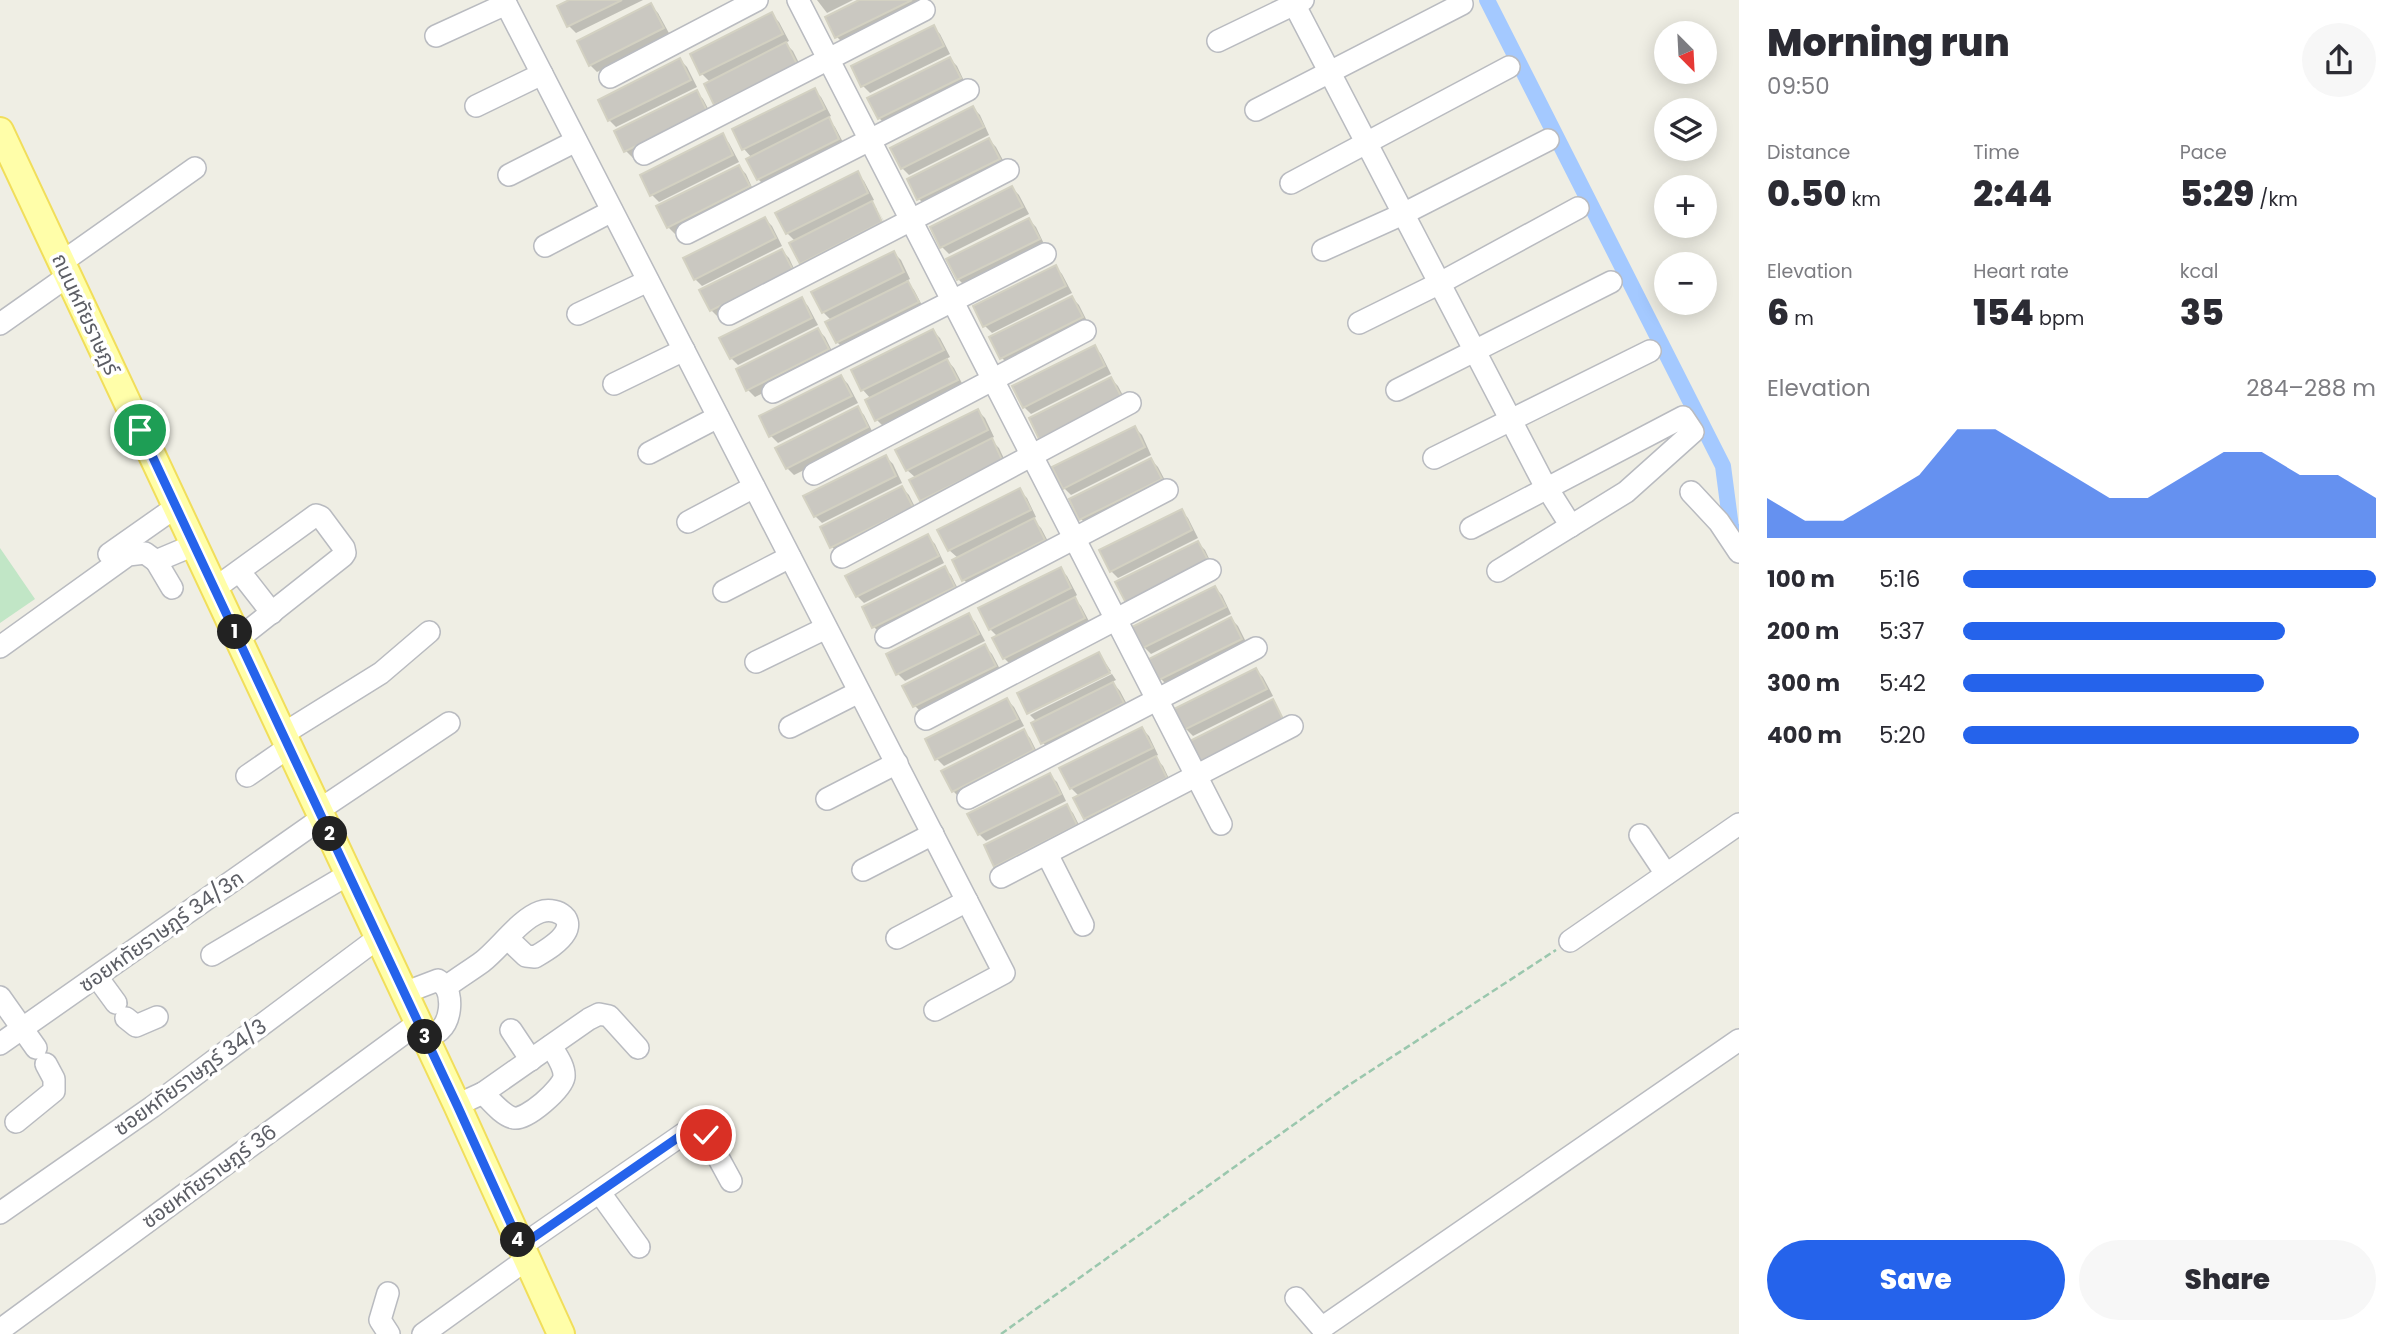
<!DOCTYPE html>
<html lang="en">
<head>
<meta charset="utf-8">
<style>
  :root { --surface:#fff; --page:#f7f7f7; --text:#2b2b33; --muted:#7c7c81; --accent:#2563eb }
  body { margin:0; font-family:Poppins,"Noto Sans Thai",sans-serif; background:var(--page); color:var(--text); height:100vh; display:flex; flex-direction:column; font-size:26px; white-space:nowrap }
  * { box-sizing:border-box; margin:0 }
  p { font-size:23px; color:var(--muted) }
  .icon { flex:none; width:38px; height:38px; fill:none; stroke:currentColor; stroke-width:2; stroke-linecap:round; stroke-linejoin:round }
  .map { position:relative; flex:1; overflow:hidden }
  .panel { display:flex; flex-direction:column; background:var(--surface); width:665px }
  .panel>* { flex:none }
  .needle { width:46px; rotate:156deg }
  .controls { position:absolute; left:1654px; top:21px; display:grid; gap:14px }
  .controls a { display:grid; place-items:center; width:63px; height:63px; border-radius:50%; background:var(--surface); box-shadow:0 4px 18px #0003; font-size:35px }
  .pin { position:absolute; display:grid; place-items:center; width:60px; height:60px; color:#fff; margin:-30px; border:4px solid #fff; border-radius:50%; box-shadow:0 2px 7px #0007 }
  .km { position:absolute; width:35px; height:35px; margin:-18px; border-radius:50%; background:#222; color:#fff; font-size:19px; line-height:35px; text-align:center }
  .round { display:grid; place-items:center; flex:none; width:74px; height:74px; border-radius:37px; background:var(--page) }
  .overview { display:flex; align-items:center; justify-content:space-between; height:119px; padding:0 28px }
  h1 { font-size:38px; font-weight:800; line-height:52px }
  .figures { display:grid; grid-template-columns:repeat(3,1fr); gap:10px; height:119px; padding:7px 28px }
  .figures div { display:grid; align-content:center }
  .figures b { font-size:35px; font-weight:800 }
  .figures small { font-size:19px; font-weight:400 }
  .figures p { font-size:19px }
  .chart { height:196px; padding:14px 28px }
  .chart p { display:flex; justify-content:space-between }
  .chart svg { width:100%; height:126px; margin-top:7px; fill:var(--accent); opacity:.7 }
  .action { display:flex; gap:14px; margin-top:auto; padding:14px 28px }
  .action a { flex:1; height:80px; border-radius:42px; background:var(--accent); color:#fff; font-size:28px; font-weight:800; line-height:80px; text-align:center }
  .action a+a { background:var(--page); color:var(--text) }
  ul { padding:0 28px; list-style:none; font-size:23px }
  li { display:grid; grid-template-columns:112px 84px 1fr; align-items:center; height:52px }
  li i { height:18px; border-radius:9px; background:var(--accent) }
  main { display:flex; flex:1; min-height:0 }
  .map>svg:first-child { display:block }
  .green { fill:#c1e6c6 }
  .shadow { fill:#0003 }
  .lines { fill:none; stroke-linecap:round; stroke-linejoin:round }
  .canal { stroke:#a4c9ff; stroke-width:16 }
  .building { fill:#cac8c1; stroke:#d3d1c2; stroke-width:2 }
  .minor-casing { stroke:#b9bbc0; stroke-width:24 }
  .major-casing { stroke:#f1de5b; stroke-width:30 }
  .path { stroke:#9ac7ad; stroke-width:2.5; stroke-dasharray:7 3.5; stroke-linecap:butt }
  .minor { stroke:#fff; stroke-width:21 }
  .major { stroke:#fffea9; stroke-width:26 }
  .route-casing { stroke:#fff; stroke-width:14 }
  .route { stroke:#2563eb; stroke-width:9 }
  .labels { text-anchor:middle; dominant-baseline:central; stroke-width:7; stroke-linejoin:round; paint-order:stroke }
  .street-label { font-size:21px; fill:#5c5e65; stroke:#fff }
</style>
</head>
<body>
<main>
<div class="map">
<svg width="1739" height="1334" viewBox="0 0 1739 1334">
  <rect width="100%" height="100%" fill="#efeee4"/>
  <path class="green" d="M0,548L35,599L0,623Z"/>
  <g class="shadow">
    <path d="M573,0H643L576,33L569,26Z"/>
    <path d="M817,0H853L827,13Z"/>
    <path d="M863,0H922L924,4L844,44L837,37L827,18Z"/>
    <path d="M651,6L658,13L670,35L597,72L590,65Z"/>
    <path d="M772,15L779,22L789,41L785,43L793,51L803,71L723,111L716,104L710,82L702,74Z"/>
    <path d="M933,27L940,34L950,54L870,93L863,86L853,67Z"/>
    <path d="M950,59L957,66L966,85L886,125L879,118Z"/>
    <path d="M680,60L687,67L697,87L616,127L609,120Z"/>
    <path d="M814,90L821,97L831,116L827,118L835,127L845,146L765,186L758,179L752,158L744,149Z"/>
    <path d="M696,92L703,99L713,118L633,158L626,151L616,132Z"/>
    <path d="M973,108L980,115L989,135L909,175L902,168Z"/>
    <path d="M722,136L729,143L739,162L659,202L652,195Z"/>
    <path d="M989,140L996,147L1006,166L926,206L919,199L909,180Z"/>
    <path d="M739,167L746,174L755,194L675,234L668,227Z"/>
    <path d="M857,174L864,181L874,200L870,202L877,209H874L885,231L888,229L878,210L888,230L808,270L801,263L795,241L787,233Z"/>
    <path d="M1012,188L1019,195L1029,214L949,254L942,247L932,228Z"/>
    <path d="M765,219L772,226L782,246L702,286L695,279Z"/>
    <path d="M1029,220L1036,227L1045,246L965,286L958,279Z"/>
    <path d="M782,251L789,258L798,277L718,317L711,310Z"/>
    <path d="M894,253L901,260L910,279L906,281L914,290L924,309L844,349L837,342L832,321L823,312Z"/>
    <path d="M1055,267L1062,274L1072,293L992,333L985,326L975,307Z"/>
    <path d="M1072,298L1079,305L1089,325L1009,365L1002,358Z"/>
    <path d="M801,299L808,306L818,325L738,365L731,358Z"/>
    <path d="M818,330L825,337L835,357L755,397L748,390Z"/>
    <path d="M933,331L940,338L950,357L946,359L954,368L964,387L884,427L877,420L871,399L863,390L853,371Z"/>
    <path d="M1094,347L1101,354L1111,374L1031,414L1024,407Z"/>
    <path d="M841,377L848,384L858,403L778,443L771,436Z"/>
    <path d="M1111,379L1118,386L1128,405L1048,445L1041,438L1031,419Z"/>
    <path d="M857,408L864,415L874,435L794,475L787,468Z"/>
    <path d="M978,411L985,418L994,437L990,439L999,448L1008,467L928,507L921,500L916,478L907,470Z"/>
    <path d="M1135,428L1142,435L1151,455L1071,495L1064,488Z"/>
    <path d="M886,457L893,464L902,483L822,523L815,516Z"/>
    <path d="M1151,460L1158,467L1168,486L1088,526L1081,519Z"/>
    <path d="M902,488L909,495L919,515L839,554L832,547L822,528Z"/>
    <path d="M1020,491L1027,498L1036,517L1032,519L1041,528L1051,547L971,587L964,580L958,558L949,550Z"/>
    <path d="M1181,511L1188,518L1198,538L1118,578L1111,571Z"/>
    <path d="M928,537L935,544L944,563L864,603L857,596Z"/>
    <path d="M1198,543L1205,550L1214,569L1134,609Z"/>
    <path d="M944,568L951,575L961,595L881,634L874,627L864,608Z"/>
    <path d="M1060,569L1067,576L1077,595L1073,598L1081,606L1091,625L1011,665L1004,658L998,637L990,629Z"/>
    <path d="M1215,588L1222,595L1231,614L1151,654L1144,647Z"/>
    <path d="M968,615L975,622L985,641L905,681L898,674L888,655Z"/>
    <path d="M1231,619L1238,626L1248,646L1168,686L1161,679Z"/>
    <path d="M985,647L992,654L1002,673L922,713L915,706Z"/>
    <path d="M1099,654L1111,671L1029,713L1019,694Z"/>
    <path d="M1256,670L1263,677L1273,696L1193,736L1186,729L1176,710Z"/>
    <path d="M1112,674L1116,680L1112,682L1120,691L1130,710L1050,750L1043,743L1033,724L1037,722L1030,715Z"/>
    <path d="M1007,700L1014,707L1024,726L944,766L937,759L927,740Z"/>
    <path d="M1142,729L1149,736L1158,755L1154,757L1163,766L1172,785L1093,825L1085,818L1080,797L1071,788Z"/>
    <path d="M1023,731L1030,738L1040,758L960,798L953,791Z"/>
    <path d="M1049,775L1057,782L1066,801L986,841L979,834Z"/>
    <path d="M1066,806L1073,813L1083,833L1003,873L996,866Z"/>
  </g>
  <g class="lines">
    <path class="canal" d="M1487,0L1723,466L1731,527L1739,537"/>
  </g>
  <g class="building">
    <path d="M569,0H622L567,27L557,6Z"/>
    <path d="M859,0H912L835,38L825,17Z"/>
    <path d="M651,3L664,28L589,66L577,41Z"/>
    <path d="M772,12L783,34L700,75L690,54Z"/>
    <path d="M934,25L944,46L861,87L851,66Z"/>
    <path d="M786,42L797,64L714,105L704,84Z"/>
    <path d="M950,57L961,78L878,119L867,98Z"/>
    <path d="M680,58L691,80L608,121L598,100Z"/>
    <path d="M815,88L825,109L742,150L732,129Z"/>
    <path d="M697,90L707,111L624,152L614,131Z"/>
    <path d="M973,106L984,127L901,169L890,148Z"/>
    <path d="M829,117L839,139L757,180L746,159Z"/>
    <path d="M723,133L733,155L650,196L640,175Z"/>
    <path d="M989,138L1000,159L917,200L907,179Z"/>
    <path d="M739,165L750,186L667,228L656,206Z"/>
    <path d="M858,171L868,193L786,234L775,213Z"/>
    <path d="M1012,186L1023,207L940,248L930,227Z"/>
    <path d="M872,201L882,222L800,264L789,243Z"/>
    <path d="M765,217L776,238L694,280L683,258Z"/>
    <path d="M1029,218L1040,239L957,280L946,259Z"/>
    <path d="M782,249L793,270L710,311L699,290Z"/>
    <path d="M894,251L904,272L822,313L811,292Z"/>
    <path d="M1056,265L1066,286L983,327L973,306Z"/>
    <path d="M908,281L919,302L836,343L825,322Z"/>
    <path d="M1072,296L1083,317L1000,359L989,337Z"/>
    <path d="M802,297L812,318L730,359L719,338Z"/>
    <path d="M818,328L829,349L746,391L736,369Z"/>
    <path d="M933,329L944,350L861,391L851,370Z"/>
    <path d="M1095,345L1105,366L1023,408L1012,386Z"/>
    <path d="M947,359L958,380L875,421L865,400Z"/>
    <path d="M841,375L852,396L769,437L759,416Z"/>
    <path d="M1111,377L1122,398L1039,439L1029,418Z"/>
    <path d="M858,406L868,427L786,469L775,448Z"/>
    <path d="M978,409L988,430L906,471L895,450Z"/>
    <path d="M1135,426L1145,447L1063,489L1052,467Z"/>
    <path d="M992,438L1002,460L920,501L909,480Z"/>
    <path d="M886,455L896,476L814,517L803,496Z"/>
    <path d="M1151,458L1162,479L1079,520L1069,499Z"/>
    <path d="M902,486L913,507L830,548L820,527Z"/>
    <path d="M1020,488L1031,510L948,551L937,530Z"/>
    <path d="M1182,509L1192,530L1110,572L1099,550Z"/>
    <path d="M1034,518L1045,540L962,581L952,560Z"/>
    <path d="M928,534L939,556L856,597L845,576Z"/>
    <path d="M1198,541L1209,562L1126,603L1115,582Z"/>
    <path d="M945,566L955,587L872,628L862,607Z"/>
    <path d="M1061,567L1071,588L989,630L978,608Z"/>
    <path d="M1215,586L1226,607L1143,648L1132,627Z"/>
    <path d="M1075,597L1085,618L1003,659L992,638Z"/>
    <path d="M969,613L979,634L896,675L886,654Z"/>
    <path d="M1231,617L1242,639L1159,680L1149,659Z"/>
    <path d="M985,644L996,666L913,707L902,686Z"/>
    <path d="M1099,652L1110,673L1027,714L1017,693Z"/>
    <path d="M1256,668L1267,689L1184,730L1174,709Z"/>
    <path d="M1113,682L1124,703L1041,744L1031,723Z"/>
    <path d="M1007,698L1018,719L935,760L925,739Z"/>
    <path d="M1273,699L1284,721L1201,762L1190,741Z"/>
    <path d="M1142,727L1153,748L1070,789L1059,768Z"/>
    <path d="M1024,729L1034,750L952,792L941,771Z"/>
    <path d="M1156,756L1167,778L1084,819L1073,798Z"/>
    <path d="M1050,773L1061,794L978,835L967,814Z"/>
    <path d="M1067,804L1077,825L994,867L984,845Z"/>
  </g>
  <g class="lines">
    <g class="minor-casing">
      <g id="minor">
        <path d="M504,0L1004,973L935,1010"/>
        <path d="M798,0L1221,824"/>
        <path d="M1292,0L1542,480L1571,526"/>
        <path d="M436,36L506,4"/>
        <path d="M1218,41L1303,0"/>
        <path d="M610,77L757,0"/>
        <path d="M476,106L542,74"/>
        <path d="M1256,110L1462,4"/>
        <path d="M644,154L924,10"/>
        <path d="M509,175L576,141"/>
        <path d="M1291,183L1509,67"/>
        <path d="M687,233L968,90"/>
        <path d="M545,246L612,211"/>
        <path d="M1323,250L1403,214L1548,140"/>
        <path d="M62,262L195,168"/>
        <path d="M578,314L648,281"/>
        <path d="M729,314L1008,170"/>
        <path d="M1359,323L1440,283L1578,208"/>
        <path d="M0,324L68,276"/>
        <path d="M614,384L684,350"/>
        <path d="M1397,390L1611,282"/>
        <path d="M773,392L1045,254"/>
        <path d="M649,453L718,417"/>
        <path d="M1434,458L1650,351"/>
        <path d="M814,474L1085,331"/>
        <path d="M1691,492L1719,522L1739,552"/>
        <path d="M688,522L754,487"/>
        <path d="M1471,528L1683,417L1693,432L1626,492L1498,571"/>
        <path d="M109,554L176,507"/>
        <path d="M842,557L1130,403"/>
        <path d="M156,561L172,588"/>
        <path d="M240,572L272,613"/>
        <path d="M214,589L316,515L321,517L344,548L345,553L343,556L238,639"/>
        <path d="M724,591L790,557"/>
        <path d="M886,637L1167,490"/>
        <path d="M0,647L128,555L145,553L156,561L194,545"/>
        <path d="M756,662L826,628"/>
        <path d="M926,719L1210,570"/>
        <path d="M790,727L859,692"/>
        <path d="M283,734L381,673L429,632"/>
        <path d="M247,776L289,747"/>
        <path d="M968,798L1256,648"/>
        <path d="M827,799L897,763"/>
        <path d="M319,810L449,723"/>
        <path d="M1640,835L1666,874"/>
        <path d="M1047,854L1083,925"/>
        <path d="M863,870L933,834"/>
        <path d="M1001,877L1292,726"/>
        <path d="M897,938L967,901"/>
        <path d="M1570,941L1739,824"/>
        <path d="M212,955L349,874"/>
        <path d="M97,977L116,1003"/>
        <path d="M404,993L438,980L446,987C458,978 471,970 482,962C500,948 520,919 540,912C554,907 575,916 565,933C559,943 545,951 535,957L526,956L508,939"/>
        <path d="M0,997L36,1048"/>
        <path d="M126,1018L136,1026L157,1017"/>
        <path d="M511,1030L531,1060"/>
        <path d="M426,1039C430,1036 437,1033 440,1030C451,1020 452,999 446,987"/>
        <path d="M0,1044L322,818"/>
        <path d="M483,1093C491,1101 503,1116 514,1118C527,1120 562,1089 564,1077C565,1066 556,1055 551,1046"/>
        <path d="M457,1105L483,1093L589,1019L599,1014L609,1016L638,1048"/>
        <path d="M16,1122L54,1091V1079L46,1064"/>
        <path d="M600,1193L639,1247"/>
        <path d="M0,1213L152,1107L378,938"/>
        <path d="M521,1246L689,1130H698L706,1135L731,1181"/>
        <path d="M388,1293L380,1320L389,1334"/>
        <path d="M1296,1298L1321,1327L1326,1325L1739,1040"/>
        <path d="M0,1330L418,1023"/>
        <path d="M423,1334L527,1259"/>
      </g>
    </g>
    <g class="major-casing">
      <path id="major" d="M0,131L457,1105L561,1334"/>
    </g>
    <path class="path" d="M1001,1334L1349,1085L1556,950"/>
    <use href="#minor" class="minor"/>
    <use href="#major" class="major"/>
  </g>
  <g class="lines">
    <g class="route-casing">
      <path id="route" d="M140,430L457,1105L521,1246L689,1130H698L706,1135"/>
    </g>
    <use href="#route" class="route"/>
  </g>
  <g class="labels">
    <g class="street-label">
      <text transform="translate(86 314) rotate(65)">ถนนหทัยราษฎร์</text>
      <text transform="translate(161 931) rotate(-35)">ซอยหทัยราษฎร์ 34/3ก</text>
      <text transform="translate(190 1077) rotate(-36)">ซอยหทัยราษฎร์ 34/3</text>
      <text transform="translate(209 1176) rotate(-36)">ซอยหทัยราษฎร์ 36</text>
    </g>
  </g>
</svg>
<div class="controls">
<a><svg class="needle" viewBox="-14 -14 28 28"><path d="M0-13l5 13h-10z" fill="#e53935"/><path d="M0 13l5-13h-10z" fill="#7c7c81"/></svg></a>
<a><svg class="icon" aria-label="layers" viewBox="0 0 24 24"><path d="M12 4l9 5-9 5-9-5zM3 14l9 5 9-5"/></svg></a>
<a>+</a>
<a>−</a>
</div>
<div class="pin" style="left:140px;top:430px;background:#1e9e55"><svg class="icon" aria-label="arrive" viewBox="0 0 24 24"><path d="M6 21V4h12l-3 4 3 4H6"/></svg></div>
<div class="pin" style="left:706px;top:1135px;background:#d93025"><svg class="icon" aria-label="check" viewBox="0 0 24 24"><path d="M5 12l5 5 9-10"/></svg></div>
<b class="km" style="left:235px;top:632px">1</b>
<b class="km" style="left:330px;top:834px">2</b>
<b class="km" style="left:425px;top:1037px">3</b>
<b class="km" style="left:518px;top:1240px">4</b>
</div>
<section class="panel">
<div class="overview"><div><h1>Morning run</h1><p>09:50</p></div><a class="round"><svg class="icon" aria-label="share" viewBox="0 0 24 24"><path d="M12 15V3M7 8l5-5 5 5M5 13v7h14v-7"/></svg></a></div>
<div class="figures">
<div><p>Distance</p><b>0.50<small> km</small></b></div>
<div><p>Time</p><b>2:44</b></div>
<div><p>Pace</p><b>5:29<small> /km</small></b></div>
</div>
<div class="figures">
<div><p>Elevation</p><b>6<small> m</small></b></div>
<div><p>Heart rate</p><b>154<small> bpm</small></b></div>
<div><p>kcal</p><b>35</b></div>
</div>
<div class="chart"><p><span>Elevation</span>284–288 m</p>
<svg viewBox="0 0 160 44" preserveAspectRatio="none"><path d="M0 44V30L10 38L20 38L30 30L40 22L50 6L60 6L70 14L80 22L90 30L100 30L110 22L120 14L130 14L140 22L150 22L160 30V44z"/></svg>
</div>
<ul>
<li><b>100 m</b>5:16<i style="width:100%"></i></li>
<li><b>200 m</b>5:37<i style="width:78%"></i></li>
<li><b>300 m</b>5:42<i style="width:73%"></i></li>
<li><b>400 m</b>5:20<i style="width:96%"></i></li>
</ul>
<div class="action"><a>Save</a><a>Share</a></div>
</section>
</main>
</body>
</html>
